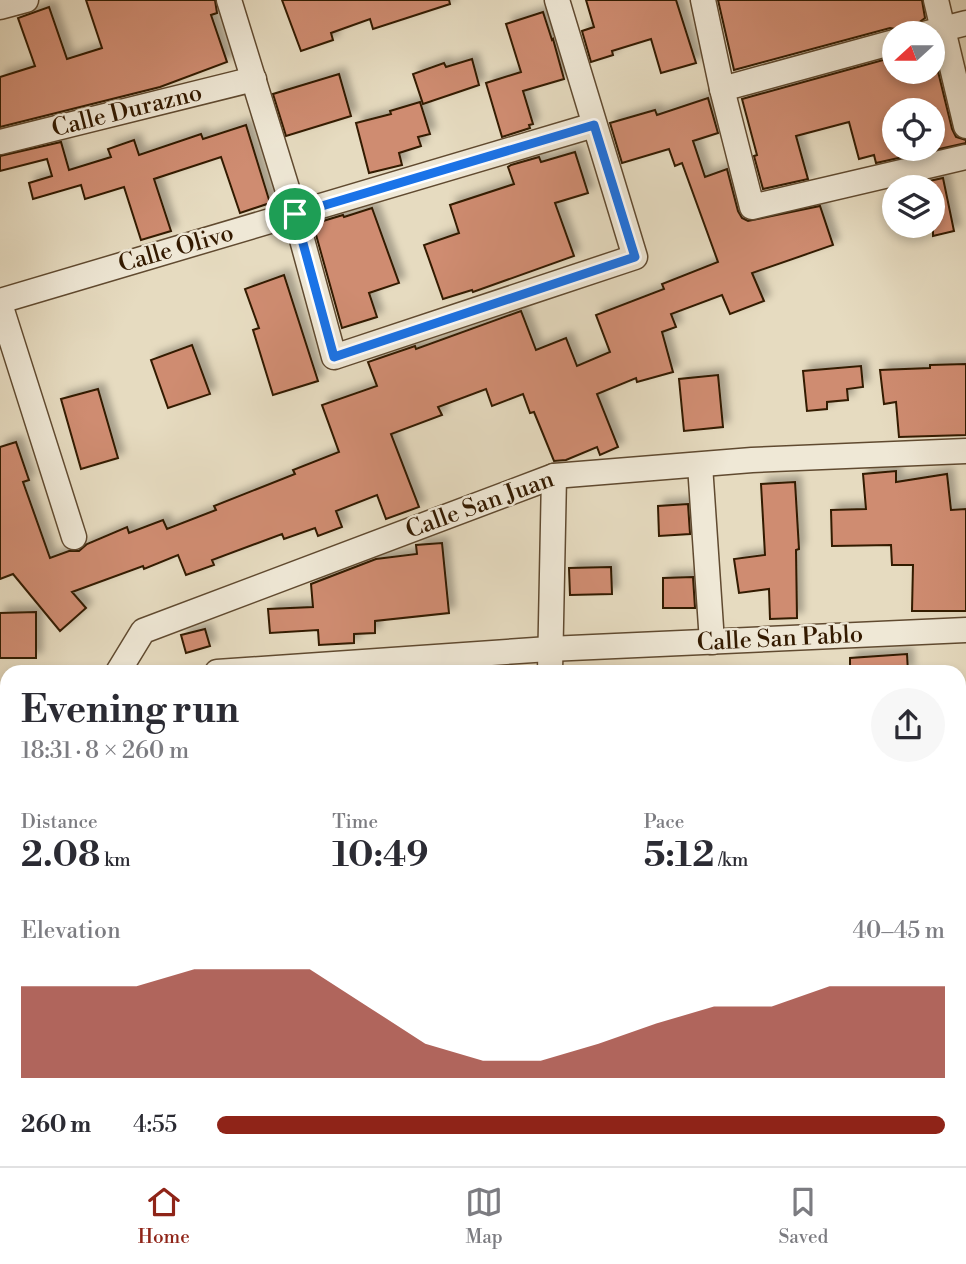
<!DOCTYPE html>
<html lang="en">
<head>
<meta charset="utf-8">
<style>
  :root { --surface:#fff; --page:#f7f7f7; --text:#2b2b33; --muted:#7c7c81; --line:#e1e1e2; --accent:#8f2418 }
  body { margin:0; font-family:"Libre Bodoni",serif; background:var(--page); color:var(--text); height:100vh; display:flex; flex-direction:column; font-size:26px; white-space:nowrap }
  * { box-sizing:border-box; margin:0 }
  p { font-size:23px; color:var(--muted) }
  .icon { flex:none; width:38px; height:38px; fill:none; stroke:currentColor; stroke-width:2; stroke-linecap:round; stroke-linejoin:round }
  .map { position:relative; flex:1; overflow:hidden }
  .details { position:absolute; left:0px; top:665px; width:966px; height:502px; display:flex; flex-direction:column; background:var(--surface); border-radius:21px 21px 0 0; box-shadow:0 4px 10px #0003 }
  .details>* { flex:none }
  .needle { width:46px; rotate:249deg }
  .tools { position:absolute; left:882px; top:21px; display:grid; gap:14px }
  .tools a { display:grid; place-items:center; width:63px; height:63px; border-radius:50%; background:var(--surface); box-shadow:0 4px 10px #0003; font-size:35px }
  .pin { position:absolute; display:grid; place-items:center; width:60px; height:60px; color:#fff; margin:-30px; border:4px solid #fff; border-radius:50%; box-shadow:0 2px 7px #0007 }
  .round { display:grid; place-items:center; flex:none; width:74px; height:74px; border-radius:37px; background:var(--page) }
  .headline { display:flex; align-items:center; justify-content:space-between; height:119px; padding:0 21px }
  h1 { font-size:38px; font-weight:800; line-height:52px }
  .stats { display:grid; grid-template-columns:repeat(3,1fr); gap:10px; height:119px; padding:7px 21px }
  .stats div { display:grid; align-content:center }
  .stats b { font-size:35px; font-weight:800 }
  .stats small { font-size:19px; font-weight:400 }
  .stats p { font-size:19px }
  .chart { height:196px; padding:14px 21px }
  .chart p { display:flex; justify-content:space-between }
  .chart svg { width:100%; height:126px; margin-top:7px; fill:var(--accent); opacity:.7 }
  ul { padding:0 21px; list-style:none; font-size:23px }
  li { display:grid; grid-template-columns:112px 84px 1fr; align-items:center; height:52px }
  li i { height:18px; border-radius:9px; background:var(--accent) }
  .tabs { display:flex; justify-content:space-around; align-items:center; height:98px; border-top:2px solid var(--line); background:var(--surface); font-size:19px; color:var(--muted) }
  .tabs a { display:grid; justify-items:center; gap:4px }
  .tabs .on { color:var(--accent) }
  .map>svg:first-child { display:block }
  .building { fill:#cf8c71; stroke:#331a00; stroke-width:2; fill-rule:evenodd; filter:url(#shadow) }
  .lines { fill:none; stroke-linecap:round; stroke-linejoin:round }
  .minor-casing { stroke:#604a30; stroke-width:27 }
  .minor { stroke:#efe8d6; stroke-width:24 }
  .route-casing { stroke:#fff; stroke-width:14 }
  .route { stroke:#1a73e8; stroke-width:9 }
  .labels { text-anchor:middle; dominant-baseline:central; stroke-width:5; stroke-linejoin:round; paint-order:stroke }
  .street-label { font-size:24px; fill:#331a00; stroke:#efe8d6 }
</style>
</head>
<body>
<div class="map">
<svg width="966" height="1166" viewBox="0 0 966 1166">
  <defs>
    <filter id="shadow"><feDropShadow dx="6" dy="-6" stdDeviation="3.5" flood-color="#0004"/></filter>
  </defs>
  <rect width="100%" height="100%" fill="#e6dbc0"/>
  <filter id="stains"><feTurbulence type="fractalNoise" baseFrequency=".00286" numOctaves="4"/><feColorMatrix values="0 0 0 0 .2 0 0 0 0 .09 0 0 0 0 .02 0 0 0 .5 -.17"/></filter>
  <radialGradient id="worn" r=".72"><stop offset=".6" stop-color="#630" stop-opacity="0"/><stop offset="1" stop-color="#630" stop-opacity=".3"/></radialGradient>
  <g class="building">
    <path d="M86,0H215L217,13L211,15L227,62L160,87L0,127V77L35,66L18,18L49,7L67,59L102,48Z"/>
    <path d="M282,0H449L450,4L373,29L370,19L331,33L333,40L301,51Z"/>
    <path d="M586,0H676L696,63L661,73L651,39L612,51L613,55L591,62L582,31L594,27Z"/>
    <path d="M718,0H922L925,18L914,26L901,30L890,28L734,70Z"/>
    <path d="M543,12L552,40L553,39L564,79L523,91L533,124L529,125L530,128L502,137L486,83L521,72L506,24Z"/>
    <path d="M933,51L952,129L956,137L966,140V143L876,163L874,155L859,159L849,122L796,136L808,179L763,189L754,156L757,155L742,99L894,57V72H933ZM894,110H933V149H894Z"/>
    <path d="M472,59L479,85L423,104L413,74L444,63L446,67Z"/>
    <path d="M339,74L351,116L286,136L273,94Z"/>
    <path d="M708,98L718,133L693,141L705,177L727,169L738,211L742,218L748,221L820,206L833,245L752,273L764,301L730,314L722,295L671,314L676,327L662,332L673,372L637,382L636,378L597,394L618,447L600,455L597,447L566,460L554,461L534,412L530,413L523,394L492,406L486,389L438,407L442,415L391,434L419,507L386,519L377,495L336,511L342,527L318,536L315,528L284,539L282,534L212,560L214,565L186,575L178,555L144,569L143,566L72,592L86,608L60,631L13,574L0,579V447L16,442L29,480L23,482L50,558L69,551H79L87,544L127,527L129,533L163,520L167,529L216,510L214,506L295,474L293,470L339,452L322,405L377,386L368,362L415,346L416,349L521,311L536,350L566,338L577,366L610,352L596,315L664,289L662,284L718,262L682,163L675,166L669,149L622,163L610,123L655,110L657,115Z"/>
    <path d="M420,102L430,134L418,137L421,146L399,153L402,165L369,173L356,123L391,114L390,111Z"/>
    <path d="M246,125L270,203L240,213L221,157L154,179L171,231L141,240L124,187L85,199L81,185L33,199L29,183L52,176L47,159L0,171V156L61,142L69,170L111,157L108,149L134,140L139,155L201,134L203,139Z"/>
    <path d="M575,152L588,193L555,203L574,256L473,292L472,290L443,299L424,245L459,233L450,205L514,184L508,167L511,165L539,157L541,162Z"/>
    <path d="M943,178L954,231L933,236V187H902Z"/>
    <path d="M372,208L399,283L369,293L377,317L342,328L313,224L343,215L344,217Z"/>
    <path d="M284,275L318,381L273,395L253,330L259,328L245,289Z"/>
    <path d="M192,345L210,394L168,408L151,360Z"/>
    <path d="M966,364V435L899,437L896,402L884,404L880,370L930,368V365Z"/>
    <path d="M861,366L863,387L847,389L848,400L827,402V409L807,411L803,371Z"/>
    <path d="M718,375L723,427L684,431L679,379Z"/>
    <path d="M98,389L118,458L81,469L61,399Z"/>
    <path d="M896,471V482L947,474L951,510L966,509V611H912L913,565H892L891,545L832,546L831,510L866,509L863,474Z"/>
    <path d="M795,482L799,549L796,550L797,618L770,619L769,589L739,593L734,559L765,555L761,484Z"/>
    <path d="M688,504L690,534L659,536L658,506Z"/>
    <path d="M442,543L449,613L375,621V633L354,634V643L319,645L318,630L270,633L268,609L313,607L311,584L376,559L417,554L416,545Z"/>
    <path d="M611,567L612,594L570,595L569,568Z"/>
    <path d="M693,577L695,608H663V578Z"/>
    <path d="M36,612V658H0V613Z"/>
    <path d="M205,629L210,646L186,653L181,635Z"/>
    <path d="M907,654L908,672H850V658Z"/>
  </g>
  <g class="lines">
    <g class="minor-casing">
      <g id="minor">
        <path d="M229,0L295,214L334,357L635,257L557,0"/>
        <path d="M703,0L722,89L752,207L966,157"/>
        <path d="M936,0L966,126"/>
        <path d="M0,7L26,0"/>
        <path d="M927,33L966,23"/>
        <path d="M722,89L894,42"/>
        <path d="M0,142L254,79"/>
        <path d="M0,301L594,125"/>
        <path d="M0,304L74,537"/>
        <path d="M700,465L712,642"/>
        <path d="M118,672L143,631L554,476L752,460L966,451"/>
        <path d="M217,672L549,649L966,630"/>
        <path d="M550,672L554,476"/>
        <path d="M959,805H966"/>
        <path d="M0,864H7"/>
        <path d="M239,1160V1166"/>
        <path d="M379,1160V1166"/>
        <path d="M520,1160V1166"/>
      </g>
    </g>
    <use href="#minor" class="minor"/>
  </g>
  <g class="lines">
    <g class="route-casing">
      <path id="route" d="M594,125L635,257L334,357L295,214Z"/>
    </g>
    <use href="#route" class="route"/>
  </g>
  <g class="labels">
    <g class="street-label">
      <text transform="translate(127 111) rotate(-14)">Calle Durazno</text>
      <text transform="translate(176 249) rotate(-16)">Calle Olivo</text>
      <text transform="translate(480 505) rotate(-20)">Calle San Juan</text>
      <text transform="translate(780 639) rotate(-3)">Calle San Pablo</text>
    </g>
  </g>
  <rect width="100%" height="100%" filter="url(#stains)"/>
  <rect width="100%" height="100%" fill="url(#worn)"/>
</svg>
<div class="tools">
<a><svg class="needle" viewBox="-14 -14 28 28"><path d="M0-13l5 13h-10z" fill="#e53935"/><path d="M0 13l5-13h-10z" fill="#7c7c81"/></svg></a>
<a><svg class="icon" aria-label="locate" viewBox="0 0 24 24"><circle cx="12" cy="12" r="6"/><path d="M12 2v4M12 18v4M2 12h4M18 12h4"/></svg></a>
<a><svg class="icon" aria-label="layers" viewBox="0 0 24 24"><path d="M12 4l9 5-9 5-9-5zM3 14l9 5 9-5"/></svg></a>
</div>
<div class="pin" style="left:295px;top:214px;background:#1e9e55"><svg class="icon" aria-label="arrive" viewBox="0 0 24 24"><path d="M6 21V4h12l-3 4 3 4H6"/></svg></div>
<section class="details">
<div class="headline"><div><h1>Evening run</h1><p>18:31 · 8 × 260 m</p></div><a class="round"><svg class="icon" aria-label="share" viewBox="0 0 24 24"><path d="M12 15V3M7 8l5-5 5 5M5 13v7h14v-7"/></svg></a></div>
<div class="stats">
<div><p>Distance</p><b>2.08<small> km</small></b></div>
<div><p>Time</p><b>10:49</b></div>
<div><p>Pace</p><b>5:12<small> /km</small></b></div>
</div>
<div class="chart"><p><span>Elevation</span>40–45 m</p>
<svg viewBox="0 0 160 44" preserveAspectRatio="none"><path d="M0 44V12L10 12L20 12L30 6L40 6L50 6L60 19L70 32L80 38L90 38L100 32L110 25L120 19L130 19L140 12L150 12L160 12V44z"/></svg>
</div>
<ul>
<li><b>260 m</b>4:55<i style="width:100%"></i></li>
</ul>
</section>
</div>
<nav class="tabs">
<a class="on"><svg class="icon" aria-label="home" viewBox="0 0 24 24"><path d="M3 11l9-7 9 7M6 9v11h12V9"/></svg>Home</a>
<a><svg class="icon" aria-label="map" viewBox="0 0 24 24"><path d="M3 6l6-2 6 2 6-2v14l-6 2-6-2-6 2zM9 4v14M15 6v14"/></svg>Map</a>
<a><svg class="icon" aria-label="saved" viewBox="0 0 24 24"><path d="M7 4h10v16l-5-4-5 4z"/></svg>Saved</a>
</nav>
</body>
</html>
